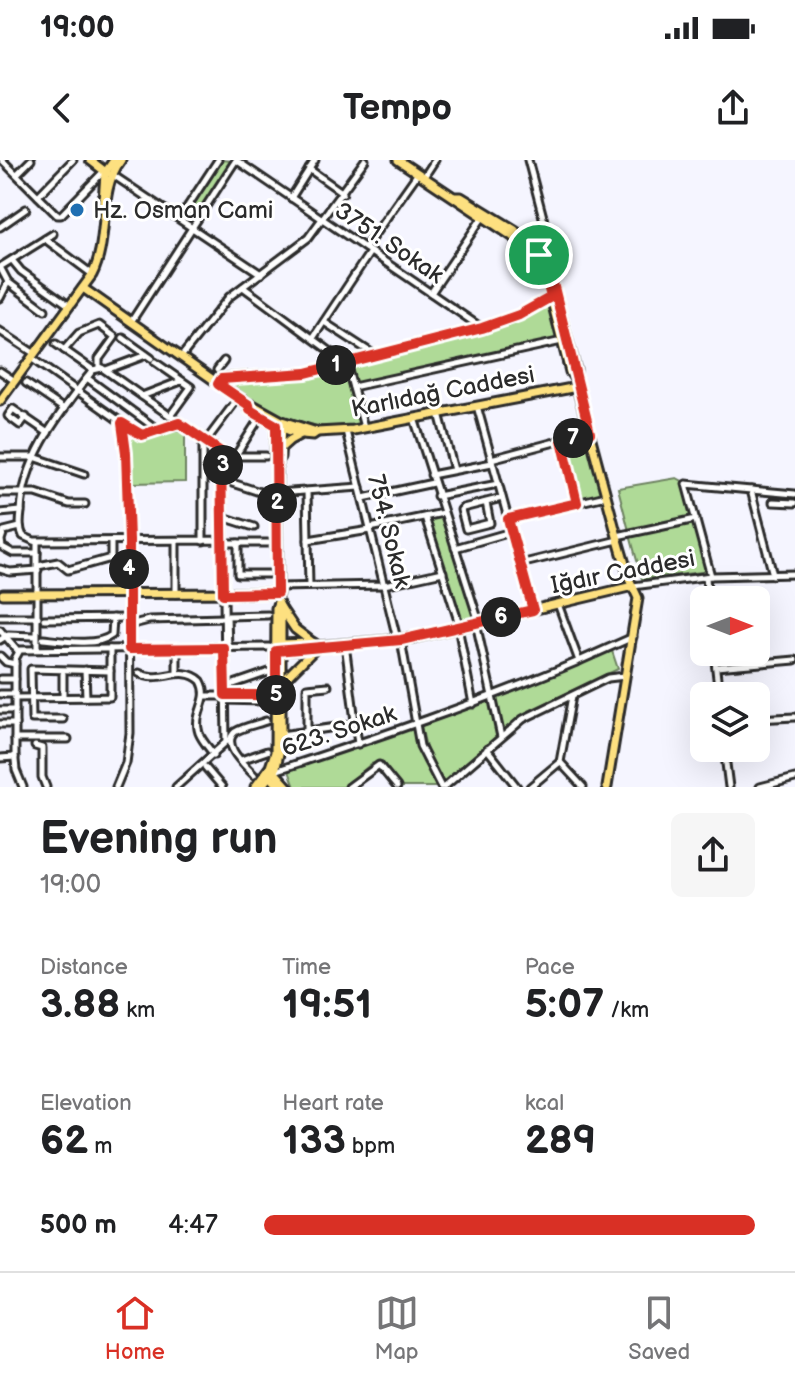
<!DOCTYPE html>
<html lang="en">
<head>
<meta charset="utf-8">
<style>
  :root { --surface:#fff; --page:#f6f6f6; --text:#202124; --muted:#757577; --line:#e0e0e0; --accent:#d93025 }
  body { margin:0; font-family:"Balsamiq Sans",sans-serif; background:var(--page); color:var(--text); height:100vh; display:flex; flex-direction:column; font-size:30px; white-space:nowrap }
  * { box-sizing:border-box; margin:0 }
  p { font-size:26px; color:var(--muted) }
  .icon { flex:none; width:44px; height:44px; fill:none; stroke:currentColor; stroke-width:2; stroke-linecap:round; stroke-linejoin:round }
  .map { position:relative; height:627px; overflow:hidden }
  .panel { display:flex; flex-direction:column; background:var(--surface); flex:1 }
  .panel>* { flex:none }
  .needle { width:52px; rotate:90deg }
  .tools { position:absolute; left:690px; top:426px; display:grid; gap:16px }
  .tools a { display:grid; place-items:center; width:80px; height:80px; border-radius:12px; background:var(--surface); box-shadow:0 8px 32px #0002; font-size:40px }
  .pin { position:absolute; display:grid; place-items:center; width:68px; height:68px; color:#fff; margin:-34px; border:4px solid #fff; border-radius:50%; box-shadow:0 2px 8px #0007 }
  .km { position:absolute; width:40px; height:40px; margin:-20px; border-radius:50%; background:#222; color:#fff; font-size:22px; line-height:40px; text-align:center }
  .round { display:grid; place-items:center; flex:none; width:84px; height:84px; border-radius:12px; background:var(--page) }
  .summary { display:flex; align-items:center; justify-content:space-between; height:136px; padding:0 40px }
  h1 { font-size:44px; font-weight:700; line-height:60px }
  .metrics { display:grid; grid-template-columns:repeat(3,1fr); gap:12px; height:136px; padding:8px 40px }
  .metrics div { display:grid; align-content:center }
  .metrics b { font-size:40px; font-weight:700 }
  .metrics small { font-size:22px; font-weight:400 }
  .metrics p { font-size:22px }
  ul { padding:0 40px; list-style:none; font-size:26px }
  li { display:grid; grid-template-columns:128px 96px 1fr; align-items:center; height:60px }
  li i { height:20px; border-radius:10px; background:var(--accent) }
  .status { display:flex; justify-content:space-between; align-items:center; height:56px; padding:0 40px; background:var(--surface); direction:ltr }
  .status svg { height:22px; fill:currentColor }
  header { display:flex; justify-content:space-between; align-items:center; height:104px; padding:0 40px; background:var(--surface); font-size:36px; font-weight:700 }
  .dock { display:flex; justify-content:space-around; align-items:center; height:112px; border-top:2px solid var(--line); background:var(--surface); font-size:22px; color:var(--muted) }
  .dock a { display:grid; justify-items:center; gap:4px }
  .dock .current { color:var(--accent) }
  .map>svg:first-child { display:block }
  .green { fill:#afda97; stroke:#6d8261; stroke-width:2 }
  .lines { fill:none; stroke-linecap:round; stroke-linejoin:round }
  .minor-casing { stroke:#2b2b2b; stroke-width:11 }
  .major-casing { stroke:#2b2b2b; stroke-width:13 }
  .minor { stroke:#fff; stroke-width:5 }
  .major { stroke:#fde080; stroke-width:7 }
  .route-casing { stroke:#fff; stroke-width:16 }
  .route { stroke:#d93025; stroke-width:10 }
  .poi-dot { fill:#1f6fb2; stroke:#fff; stroke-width:3 }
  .labels { text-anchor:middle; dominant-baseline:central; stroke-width:6; stroke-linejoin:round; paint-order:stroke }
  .poi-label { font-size:24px; fill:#2b2b2b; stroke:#fff; text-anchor:start }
  .street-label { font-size:24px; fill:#2b2b2b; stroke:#fff }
</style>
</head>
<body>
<div class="status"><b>19:00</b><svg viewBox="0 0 49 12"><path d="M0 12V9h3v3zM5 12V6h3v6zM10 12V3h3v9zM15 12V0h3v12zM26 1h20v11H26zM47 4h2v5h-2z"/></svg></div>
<header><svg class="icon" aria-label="back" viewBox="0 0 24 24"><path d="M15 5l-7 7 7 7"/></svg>Tempo<svg class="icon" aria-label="share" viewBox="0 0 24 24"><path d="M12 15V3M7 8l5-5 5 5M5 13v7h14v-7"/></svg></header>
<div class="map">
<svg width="795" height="627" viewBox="0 0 795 627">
  <rect width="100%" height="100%" fill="#f5f5ff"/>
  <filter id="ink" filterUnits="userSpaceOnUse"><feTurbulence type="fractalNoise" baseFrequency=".0125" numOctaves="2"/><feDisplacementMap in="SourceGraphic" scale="16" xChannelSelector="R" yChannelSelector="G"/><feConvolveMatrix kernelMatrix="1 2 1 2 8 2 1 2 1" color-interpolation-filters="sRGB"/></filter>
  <g filter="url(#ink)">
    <g class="green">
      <path d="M220,0L233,1L193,64L184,58Z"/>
      <path d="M548,142L558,180L500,191L354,226L349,206C416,188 487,177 548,142Z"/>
      <path d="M344,210L359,264C314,275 268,253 233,226L235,221L299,219Z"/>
      <path d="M128,270L142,279L170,270L185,272V322L131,323Z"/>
      <path d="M588,276L603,334L579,340L565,282Z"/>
      <path d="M677,318L684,322L692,357L629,371L618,328Z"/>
      <path d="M443,357L475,459L460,462L428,359Z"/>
      <path d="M691,362L694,366L705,410L702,412L642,419L630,375Z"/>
      <path d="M611,488L618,509L524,553L504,571L496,538Z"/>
      <path d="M492,540L499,576L443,624L428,596L421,566Z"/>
      <path d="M412,568L423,602L438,627H400L382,601L371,604L344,627H295L288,608Z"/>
    </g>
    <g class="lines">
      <g class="minor-casing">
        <g id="minor">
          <path d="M2,0L57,55H61L103,12"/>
          <path d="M528,0L550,84L547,105"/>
          <path d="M309,9L343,33"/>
          <path d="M17,14L31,0"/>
          <path d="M113,15L261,114"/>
          <path d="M424,17L435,0"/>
          <path d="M38,36L73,0"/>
          <path d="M291,38L315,0"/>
          <path d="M180,58L218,0"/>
          <path d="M0,67L26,49"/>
          <path d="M45,79L92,114"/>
          <path d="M365,88L418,13"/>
          <path d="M12,100L21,111L70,146"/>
          <path d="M0,107L53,74"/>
          <path d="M8,122L45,150"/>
          <path d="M243,127L346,203L364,267"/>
          <path d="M431,133L482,58"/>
          <path d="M0,138L8,122L0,107"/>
          <path d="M131,162L236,0L482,168"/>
          <path d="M324,162L375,195"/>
          <path d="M0,171L35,194"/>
          <path d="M123,178L151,198"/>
          <path d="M313,178L370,92"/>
          <path d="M56,184L93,210"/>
          <path d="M64,190L79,173L99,165L115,177L99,199V207"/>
          <path d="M181,197L229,137L308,78L365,0"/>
          <path d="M31,198L121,262L124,267L129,381L130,573L126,603L116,627"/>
          <path d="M155,202L191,227L170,256"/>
          <path d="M106,210L146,195"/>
          <path d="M217,210L224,201"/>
          <path d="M0,211L15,221"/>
          <path d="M87,218L158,270"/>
          <path d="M26,223L64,249"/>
          <path d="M218,224L227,217L306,213L482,168L519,155L551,137"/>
          <path d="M353,227L562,181"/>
          <path d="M142,236L181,221"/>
          <path d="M477,246L533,449"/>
          <path d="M439,253L454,310"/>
          <path d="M26,257L20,265L8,256L13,249L48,273"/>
          <path d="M414,258L479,462"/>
          <path d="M123,264L142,275L179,263"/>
          <path d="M346,271L397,479"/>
          <path d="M203,280V381"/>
          <path d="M562,280L577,343"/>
          <path d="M206,281L233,245"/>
          <path d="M236,295L257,262"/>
          <path d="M222,296H266"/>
          <path d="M0,297H34L84,314"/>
          <path d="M491,299L589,273"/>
          <path d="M431,315L492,303"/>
          <path d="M223,320L266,334"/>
          <path d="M751,330L795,334"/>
          <path d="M307,331L309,426"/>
          <path d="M0,333H36L69,344H85"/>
          <path d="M277,333L360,327"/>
          <path d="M437,336L498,324"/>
          <path d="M363,338L433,323"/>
          <path d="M486,342L490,363L466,369L461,350L463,348L502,338"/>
          <path d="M773,342L795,343"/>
          <path d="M0,353L21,351"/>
          <path d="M223,357L254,367"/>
          <path d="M425,357L460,467"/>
          <path d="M508,359L606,336"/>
          <path d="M20,367L4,371L1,380L2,387L13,393H37"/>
          <path d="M370,368L443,353"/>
          <path d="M617,376L696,359"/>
          <path d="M308,380L370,370"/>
          <path d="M176,381V434"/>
          <path d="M223,383H268"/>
          <path d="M238,383V414H268"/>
          <path d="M455,388L511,372"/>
          <path d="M520,404L618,380"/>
          <path d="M38,406L58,402L68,410L111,398V381"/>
          <path d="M0,409L10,412L38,410"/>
          <path d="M711,416L686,324L751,330L773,415"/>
          <path d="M706,417L708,440"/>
          <path d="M633,426L711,416L795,414"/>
          <path d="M278,427L384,425L443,412"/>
          <path d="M558,444L579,501L633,477"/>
          <path d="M0,457H38"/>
          <path d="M44,459L129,458"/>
          <path d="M476,463L501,577"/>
          <path d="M129,465L149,460L224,458"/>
          <path d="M458,467L473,544"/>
          <path d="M0,470L18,491"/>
          <path d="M43,479C62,481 97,487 112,475L113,458"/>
          <path d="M0,480L8,475L34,476"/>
          <path d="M401,480L420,586L441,627"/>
          <path d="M345,484L358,584"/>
          <path d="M177,488V513"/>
          <path d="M228,488L227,456L268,455"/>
          <path d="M37,489V382"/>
          <path d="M714,492L719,536"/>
          <path d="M0,496L6,502L15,504"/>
          <path d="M716,507L795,500"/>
          <path d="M85,510L86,537"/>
          <path d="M139,513C159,525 182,503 201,521C212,540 192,553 199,573C202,581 209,588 214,595"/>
          <path d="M63,514V537"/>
          <path d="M0,519H15"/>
          <path d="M225,527L269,512"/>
          <path d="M0,534H15"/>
          <path d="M225,535H276"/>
          <path d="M206,536H222"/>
          <path d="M572,536L560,602L583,627"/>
          <path d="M15,538L110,537V489"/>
          <path d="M225,540L262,541"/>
          <path d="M0,550H15"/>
          <path d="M63,559H32L31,509L110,511"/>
          <path d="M756,559L795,557"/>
          <path d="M0,564H15"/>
          <path d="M307,571V528L328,526"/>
          <path d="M281,575L350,565"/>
          <path d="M15,579H68"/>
          <path d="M35,586L42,588V617L46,627"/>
          <path d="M724,588L729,627"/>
          <path d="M487,589L517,627"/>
          <path d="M0,598L15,597"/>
          <path d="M241,600L267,591"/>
          <path d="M205,607L222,627"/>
          <path d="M275,611C378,577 479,543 579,501"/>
          <path d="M254,615C247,607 220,585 235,572C242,567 258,564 266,561"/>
          <path d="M23,627L16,610L15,600V499L20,490L269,487"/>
          <path d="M176,627L226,582L222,296L220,291L102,208L93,210C61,252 23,297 21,352C20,360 19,368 23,376L34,381L223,380"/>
          <path d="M349,627L379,605L397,627"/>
          <path d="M444,627L523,559L608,518L625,516"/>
          <path d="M530,627L560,602"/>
          <path d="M760,627L795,618"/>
        </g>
      </g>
      <g class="major-casing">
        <g id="major">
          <path d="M90,0L107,13"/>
          <path d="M398,0L512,76L535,99L546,118L570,212L575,219L576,210L547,105L515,70L461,37H455"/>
          <path d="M103,42L105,13L114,0"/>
          <path d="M83,128L249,245"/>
          <path d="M575,219L618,380L630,421L638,438L607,627"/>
          <path d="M0,241L92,115C110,80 97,31 121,0"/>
          <path d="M249,245H253L282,261L317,272L313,275C289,274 271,263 250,250Z"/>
          <path d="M276,264L275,297L277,301L280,297L282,267"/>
          <path d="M317,272L353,270L577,227"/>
          <path d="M281,288L290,280L301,274"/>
          <path d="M277,301L278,434"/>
          <path d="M3,434L277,433"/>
          <path d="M281,448L295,469L312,482"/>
          <path d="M277,484L314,483L318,486L315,489L278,491"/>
          <path d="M318,486L414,478L633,426"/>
          <path d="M282,522L313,491"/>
          <path d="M271,608L288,627"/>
          <path d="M268,614L280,627"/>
          <path d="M255,627L270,607L275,592L276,448L278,442L281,448V585L276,607L261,627"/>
        </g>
      </g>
      <use href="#minor" class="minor"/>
      <use href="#major" class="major"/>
    </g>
  </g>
  <g class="lines" filter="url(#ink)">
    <g class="route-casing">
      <path id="route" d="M539,95L551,115L590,273L562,280L577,343L508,359L533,450L401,480L276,491V535H225L224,488L129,489V381L126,293L122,263L142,275L179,263L221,292L223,434L277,433L276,265L250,250L249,245L218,224L221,219L306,213L482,168L519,155L551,137L546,118L535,99Z"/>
    </g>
    <use href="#route" class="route"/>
  </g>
  <circle class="poi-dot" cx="77" cy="50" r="8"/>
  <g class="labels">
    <g class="poi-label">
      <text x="93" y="50">Hz. Osman Cami</text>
    </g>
    <g class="street-label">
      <text transform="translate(389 83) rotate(34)">3751. Sokak</text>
      <text transform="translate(443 232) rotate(-11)">Karlıdağ Caddesi</text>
      <text transform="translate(389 371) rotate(76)">754. Sokak</text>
      <text transform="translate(623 412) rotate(-11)">Iğdır Caddesi</text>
      <text transform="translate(339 571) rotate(-18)">623. Sokak</text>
    </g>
  </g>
</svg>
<div class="tools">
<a><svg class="needle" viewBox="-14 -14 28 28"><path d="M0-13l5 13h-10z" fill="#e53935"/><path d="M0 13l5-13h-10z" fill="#757577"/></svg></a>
<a><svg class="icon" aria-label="layers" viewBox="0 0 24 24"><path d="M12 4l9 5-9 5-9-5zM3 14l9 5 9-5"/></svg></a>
</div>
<div class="pin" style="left:539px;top:95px;background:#1e9e55"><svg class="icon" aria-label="arrive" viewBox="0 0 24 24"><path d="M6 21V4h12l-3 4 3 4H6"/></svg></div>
<b class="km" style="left:336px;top:205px">1</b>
<b class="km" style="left:277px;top:343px">2</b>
<b class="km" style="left:223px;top:305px">3</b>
<b class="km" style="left:129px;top:409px">4</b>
<b class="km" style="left:276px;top:535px">5</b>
<b class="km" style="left:501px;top:457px">6</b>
<b class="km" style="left:573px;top:278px">7</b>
</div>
<section class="panel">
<div class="summary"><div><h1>Evening run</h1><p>19:00</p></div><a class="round"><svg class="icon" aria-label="share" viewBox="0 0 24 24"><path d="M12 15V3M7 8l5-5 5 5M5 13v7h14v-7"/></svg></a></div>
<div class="metrics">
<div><p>Distance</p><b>3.88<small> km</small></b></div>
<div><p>Time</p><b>19:51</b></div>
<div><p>Pace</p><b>5:07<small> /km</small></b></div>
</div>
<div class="metrics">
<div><p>Elevation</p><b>62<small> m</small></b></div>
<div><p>Heart rate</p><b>133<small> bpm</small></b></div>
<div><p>kcal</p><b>289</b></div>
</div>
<ul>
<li><b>500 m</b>4:47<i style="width:100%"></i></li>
</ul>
</section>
<nav class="dock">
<a class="current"><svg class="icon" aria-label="home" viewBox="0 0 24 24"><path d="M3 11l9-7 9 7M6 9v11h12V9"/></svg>Home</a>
<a><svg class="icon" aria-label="map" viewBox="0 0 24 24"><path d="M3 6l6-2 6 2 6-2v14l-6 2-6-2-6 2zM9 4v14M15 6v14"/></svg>Map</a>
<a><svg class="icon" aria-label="saved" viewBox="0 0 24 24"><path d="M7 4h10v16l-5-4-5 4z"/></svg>Saved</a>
</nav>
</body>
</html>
